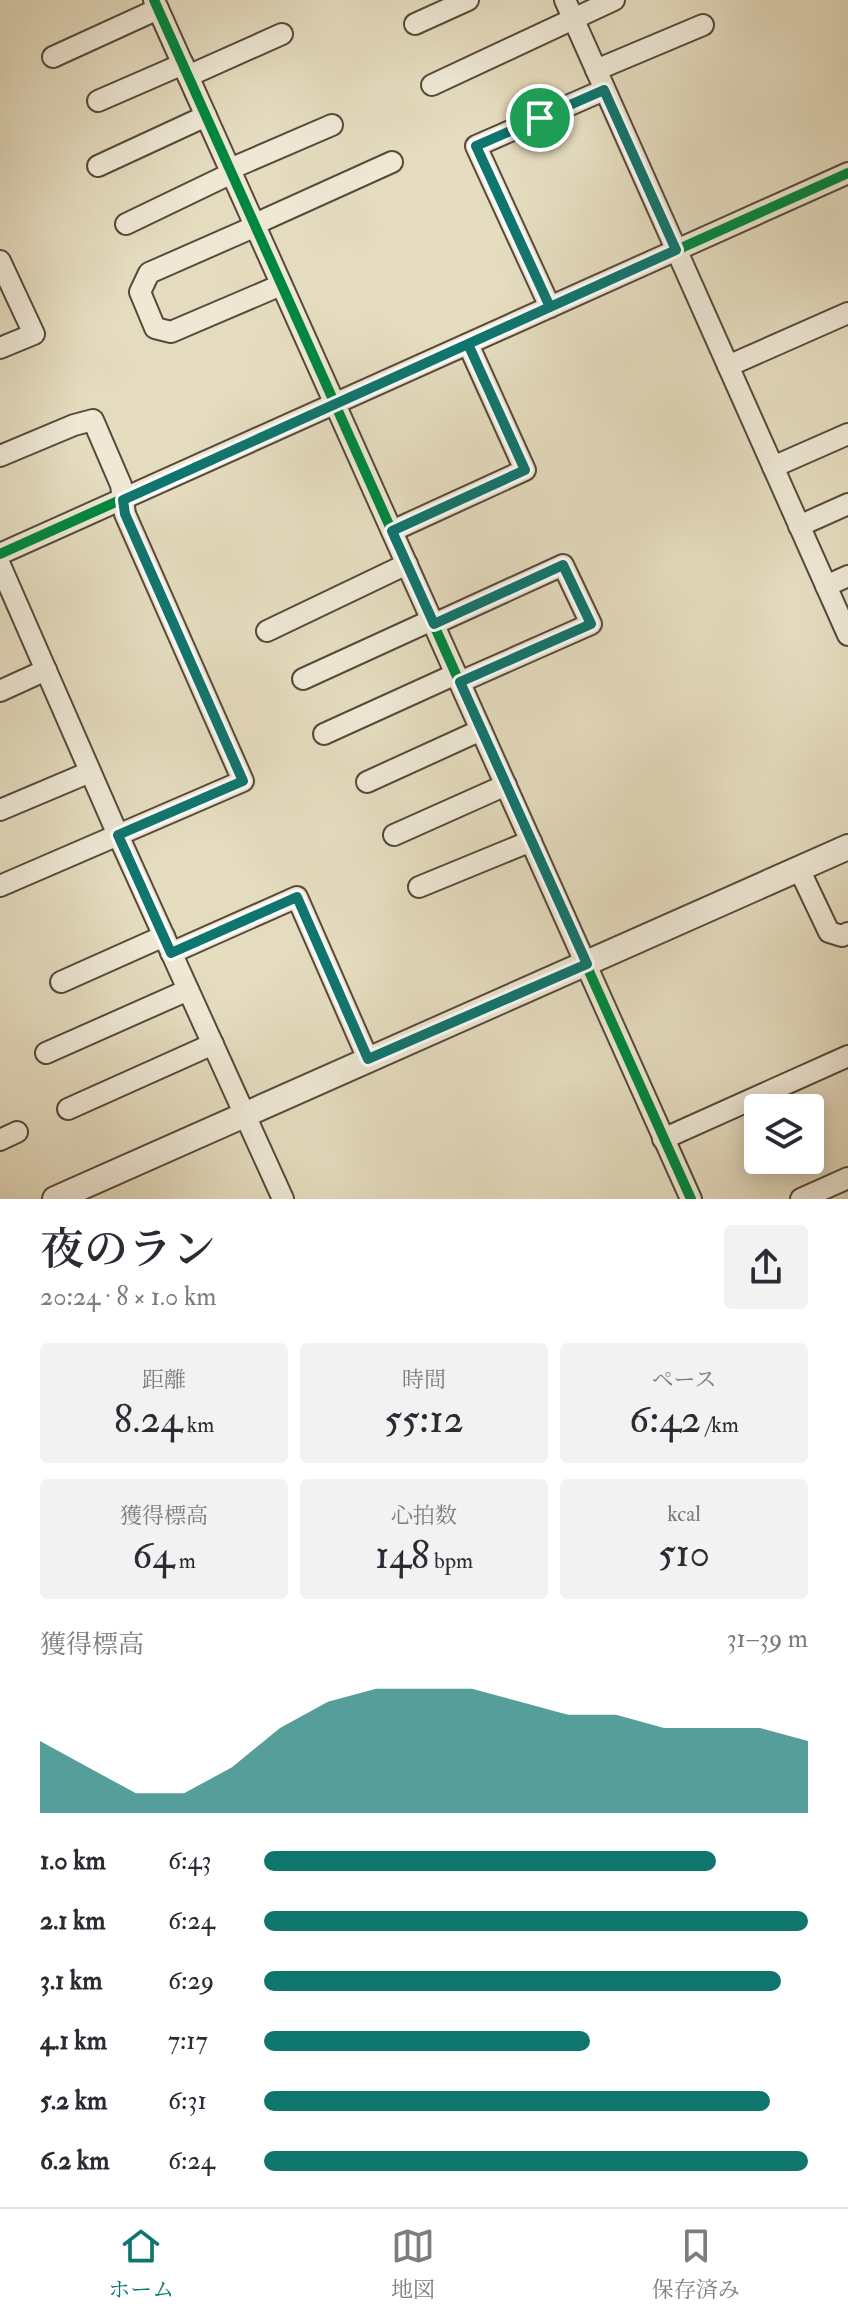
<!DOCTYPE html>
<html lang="ja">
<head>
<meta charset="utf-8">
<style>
  :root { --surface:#fff; --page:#f2f2f3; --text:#2b2b33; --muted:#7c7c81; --line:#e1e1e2; --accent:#0f766e }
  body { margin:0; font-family:"IM FELL Double Pica","Noto Serif JP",serif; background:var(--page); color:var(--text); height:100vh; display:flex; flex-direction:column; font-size:30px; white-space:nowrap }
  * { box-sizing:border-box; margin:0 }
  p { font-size:26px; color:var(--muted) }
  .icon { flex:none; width:44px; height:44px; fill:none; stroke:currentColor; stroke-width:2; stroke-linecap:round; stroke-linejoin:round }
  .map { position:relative; height:1199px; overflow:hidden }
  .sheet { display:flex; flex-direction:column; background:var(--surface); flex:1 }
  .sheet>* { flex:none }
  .buttons { position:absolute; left:744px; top:1094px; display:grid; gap:16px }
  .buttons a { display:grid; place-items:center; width:80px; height:80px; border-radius:8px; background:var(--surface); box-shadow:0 4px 20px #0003; font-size:40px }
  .pin { position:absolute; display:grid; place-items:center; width:68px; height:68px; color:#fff; margin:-34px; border:4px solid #fff; border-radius:50%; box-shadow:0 2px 8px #0007 }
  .round { display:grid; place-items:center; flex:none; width:84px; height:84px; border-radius:8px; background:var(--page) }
  .headline { display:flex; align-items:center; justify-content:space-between; height:136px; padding:0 40px }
  h1 { font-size:44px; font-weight:600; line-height:60px }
  .figures { display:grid; grid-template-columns:repeat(3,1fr); gap:12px; height:136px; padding:8px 40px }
  .figures div { display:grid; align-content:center; border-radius:8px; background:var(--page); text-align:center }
  .figures b { font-size:40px; font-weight:600 }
  .figures small { font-size:22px; font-weight:400 }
  .figures p { font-size:22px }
  .chart { height:224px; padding:16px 40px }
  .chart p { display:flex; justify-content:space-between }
  .chart svg { width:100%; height:144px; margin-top:8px; fill:var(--accent); opacity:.7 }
  ul { padding:0 40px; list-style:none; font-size:26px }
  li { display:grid; grid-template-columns:128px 96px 1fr; align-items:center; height:60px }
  li i { height:20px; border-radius:10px; background:var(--accent) }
  .tabs { display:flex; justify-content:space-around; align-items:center; height:112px; border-top:2px solid var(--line); background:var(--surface); font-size:22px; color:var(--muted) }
  .tabs a { display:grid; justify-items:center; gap:4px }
  .tabs .on { color:var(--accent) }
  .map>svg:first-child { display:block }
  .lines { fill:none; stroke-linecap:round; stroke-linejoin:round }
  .minor-casing { stroke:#574a3b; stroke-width:24 }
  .tertiary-casing { stroke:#574a3b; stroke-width:28 }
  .minor { stroke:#eee8d5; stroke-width:20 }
  .tertiary { stroke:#eee8d5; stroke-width:24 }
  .cycleway-casing { stroke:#eee8d5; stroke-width:15 }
  .cycleway { stroke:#00873e; stroke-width:10 }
  .route-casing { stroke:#fff; stroke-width:16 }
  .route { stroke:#0f766e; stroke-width:10 }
</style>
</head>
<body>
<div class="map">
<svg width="848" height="1199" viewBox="0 0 848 1199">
  <rect width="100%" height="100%" fill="#e5dcbf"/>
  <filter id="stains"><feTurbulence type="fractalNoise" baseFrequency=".0025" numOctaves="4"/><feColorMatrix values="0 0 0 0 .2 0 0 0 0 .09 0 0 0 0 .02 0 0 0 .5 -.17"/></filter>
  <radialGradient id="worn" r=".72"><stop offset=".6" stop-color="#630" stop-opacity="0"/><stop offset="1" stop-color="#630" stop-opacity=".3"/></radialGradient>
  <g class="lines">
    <g class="minor-casing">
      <g id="minor">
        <path d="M154,0L691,1199"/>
        <path d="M565,0L848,635"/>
        <path d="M415,24L468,0"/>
        <path d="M53,57L158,9"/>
        <path d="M596,70L703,25"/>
        <path d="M188,76L282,34"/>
        <path d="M432,85L614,0"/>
        <path d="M98,101L183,64"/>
        <path d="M98,166L206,116"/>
        <path d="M230,169L332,125"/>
        <path d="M126,224L232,173"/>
        <path d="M255,224L392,162"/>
        <path d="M256,226L149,273L140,292L155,328L171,332L281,285"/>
        <path d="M0,261L34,334L0,348"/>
        <path d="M550,307L476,146L604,90"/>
        <path d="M728,366L848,313"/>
        <path d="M0,456L74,425L93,420L121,485L125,514L243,781L0,886"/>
        <path d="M773,467L848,434"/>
        <path d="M799,526L848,504"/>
        <path d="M392,531L525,470L468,344"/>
        <path d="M0,554L848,173"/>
        <path d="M0,565L118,835L283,1199"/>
        <path d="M826,586L848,576"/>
        <path d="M434,624L563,565L591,624L460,682"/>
        <path d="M267,631L407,564"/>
        <path d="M303,679L432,620"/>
        <path d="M0,691L46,670"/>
        <path d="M324,734L456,674"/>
        <path d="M367,782L481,730"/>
        <path d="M0,810L90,772"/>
        <path d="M394,835L506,785"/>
        <path d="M799,869L829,932L842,936L848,933"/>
        <path d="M419,887L531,841"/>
        <path d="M171,953L297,897L368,1059"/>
        <path d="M61,982L164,936"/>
        <path d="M46,1053L188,990"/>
        <path d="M68,1109L213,1044"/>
        <path d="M663,1139L848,1056"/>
        <path d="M0,1140L17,1132"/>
        <path d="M801,1199L848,1178"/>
      </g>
    </g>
    <g class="tertiary-casing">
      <path id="tertiary" d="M55,1199L848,847"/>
    </g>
    <use href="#minor" class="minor"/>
    <use href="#tertiary" class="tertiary"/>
    <g class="cycleway-casing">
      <g id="cycleway">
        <path d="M154,0L691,1199"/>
        <path d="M0,554L848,173"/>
      </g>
    </g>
    <use href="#cycleway" class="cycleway"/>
  </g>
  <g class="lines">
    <g class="route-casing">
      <path id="route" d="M540,118L476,146L550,307L123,500L125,514L243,781L118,835L171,953L297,897L368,1059L587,964L460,682L591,624L563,565L434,624L392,531L525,470L468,344L676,250L604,90L540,118"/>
    </g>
    <use href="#route" class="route"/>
  </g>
  <rect width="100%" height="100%" filter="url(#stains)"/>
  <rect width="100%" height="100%" fill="url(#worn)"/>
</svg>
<div class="buttons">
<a><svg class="icon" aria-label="layers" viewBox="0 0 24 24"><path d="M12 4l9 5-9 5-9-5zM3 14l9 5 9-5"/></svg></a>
</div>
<div class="pin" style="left:540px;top:118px;background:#1e9e55"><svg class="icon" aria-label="arrive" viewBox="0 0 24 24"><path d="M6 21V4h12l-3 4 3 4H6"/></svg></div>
</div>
<section class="sheet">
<div class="headline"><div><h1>夜のラン</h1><p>20:24 · 8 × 1.0 km</p></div><a class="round"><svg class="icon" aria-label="share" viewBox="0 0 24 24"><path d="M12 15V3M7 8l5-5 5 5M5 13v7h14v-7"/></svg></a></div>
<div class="figures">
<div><p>距離</p><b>8.24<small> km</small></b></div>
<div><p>時間</p><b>55:12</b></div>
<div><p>ペース</p><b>6:42<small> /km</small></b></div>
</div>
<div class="figures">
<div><p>獲得標高</p><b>64<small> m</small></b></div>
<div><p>心拍数</p><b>148<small> bpm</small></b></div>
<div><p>kcal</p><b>510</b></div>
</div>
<div class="chart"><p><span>獲得標高</span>31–39 m</p>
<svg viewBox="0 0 160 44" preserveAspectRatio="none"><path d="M0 44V22L10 30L20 38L30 38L40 30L50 18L60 10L70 6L80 6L90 6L100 10L110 14L120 14L130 18L140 18L150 18L160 22V44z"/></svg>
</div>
<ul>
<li><b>1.0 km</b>6:43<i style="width:83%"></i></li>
<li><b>2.1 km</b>6:24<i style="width:100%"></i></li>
<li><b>3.1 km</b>6:29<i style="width:95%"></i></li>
<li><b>4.1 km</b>7:17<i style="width:60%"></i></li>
<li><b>5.2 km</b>6:31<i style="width:93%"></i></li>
<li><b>6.2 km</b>6:24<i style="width:100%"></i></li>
</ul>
</section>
<nav class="tabs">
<a class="on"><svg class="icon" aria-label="home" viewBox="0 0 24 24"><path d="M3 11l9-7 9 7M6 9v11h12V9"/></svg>ホーム</a>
<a><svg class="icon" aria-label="map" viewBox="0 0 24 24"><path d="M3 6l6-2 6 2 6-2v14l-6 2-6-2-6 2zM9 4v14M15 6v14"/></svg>地図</a>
<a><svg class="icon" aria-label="saved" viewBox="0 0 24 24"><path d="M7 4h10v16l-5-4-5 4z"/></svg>保存済み</a>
</nav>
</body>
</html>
